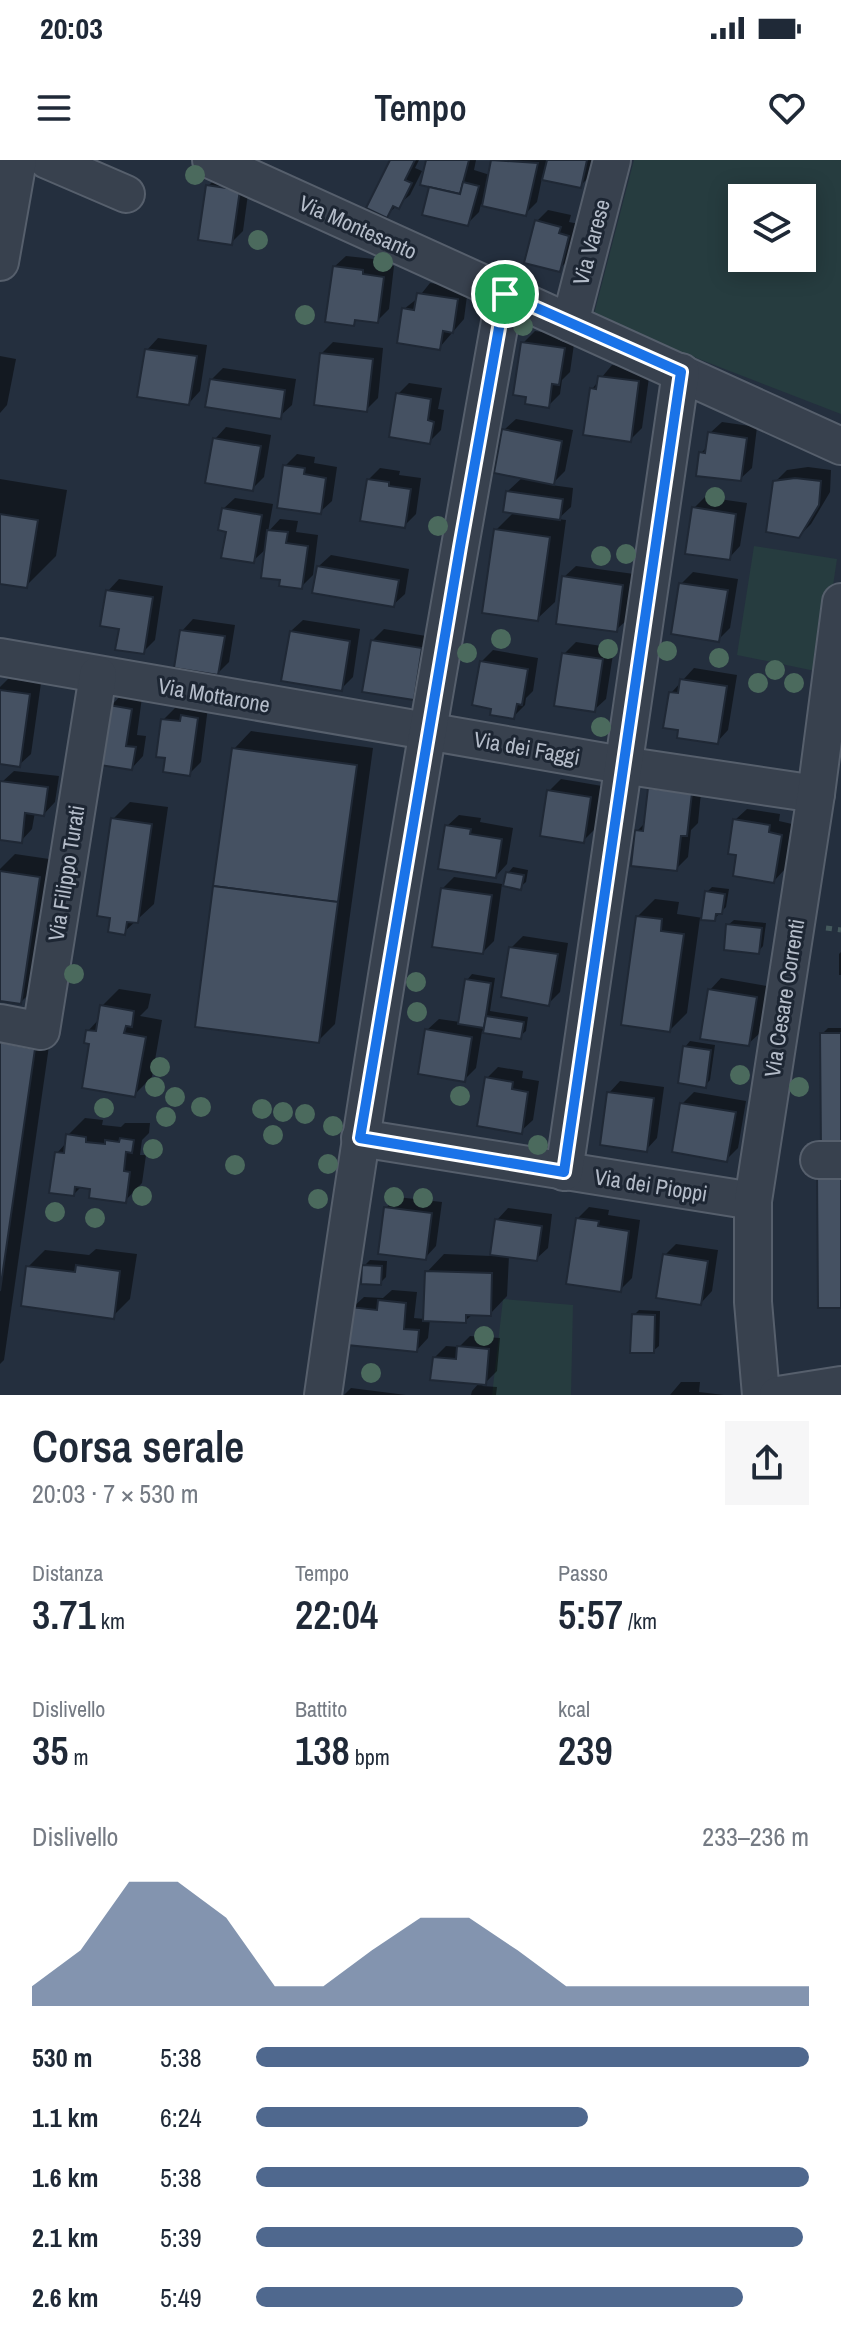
<!DOCTYPE html>
<html lang="it">
<head>
<meta charset="utf-8">
<style>
  :root { --surface:#fff; --page:#f6f6f7; --text:#1f2937; --muted:#747a83; --accent:#4f688e }
  body { margin:0; font-family:"Archivo Narrow",sans-serif; background:var(--page); color:var(--text); height:100vh; display:flex; flex-direction:column; font-size:30px; white-space:nowrap }
  * { box-sizing:border-box; margin:0 }
  p { font-size:26px; color:var(--muted) }
  .icon { flex:none; width:44px; height:44px; fill:none; stroke:currentColor; stroke-width:2; stroke-linecap:round; stroke-linejoin:round }
  .map { position:relative; height:1235px; overflow:hidden }
  .side { display:flex; flex-direction:column; background:var(--surface); flex:1 }
  .side>* { flex:none }
  .tools { position:absolute; left:728px; top:24px; display:grid; gap:16px }
  .tools a { display:grid; place-items:center; width:88px; height:88px; border-radius:0px; background:var(--surface); box-shadow:0 4px 20px #0003; font-size:40px }
  .pin { position:absolute; display:grid; place-items:center; width:68px; height:68px; color:#fff; margin:-34px; border:4px solid #fff; border-radius:50%; box-shadow:0 2px 8px #0007 }
  .round { display:grid; place-items:center; flex:none; width:84px; height:84px; border-radius:0px; background:var(--page) }
  .overview { display:flex; align-items:center; justify-content:space-between; height:136px; padding:0 32px }
  h1 { font-size:44px; font-weight:600; line-height:60px }
  .figures { display:grid; grid-template-columns:repeat(3,1fr); gap:12px; height:136px; padding:8px 32px }
  .figures div { display:grid; align-content:center }
  .figures b { font-size:40px; font-weight:600 }
  .figures small { font-size:22px; font-weight:400 }
  .figures p { font-size:22px }
  .chart { height:224px; padding:16px 32px }
  .chart p { display:flex; justify-content:space-between }
  .chart svg { width:100%; height:144px; margin-top:8px; fill:var(--accent); opacity:.7 }
  ul { padding:0 32px; list-style:none; font-size:26px }
  li { display:grid; grid-template-columns:128px 96px 1fr; align-items:center; height:60px }
  li i { height:20px; border-radius:10px; background:var(--accent) }
  .status { display:flex; justify-content:space-between; align-items:center; height:56px; padding:0 40px; background:var(--surface); direction:ltr }
  .status svg { height:22px; fill:currentColor }
  header { display:flex; justify-content:space-between; align-items:center; height:104px; padding:0 32px; background:var(--surface); font-size:36px; font-weight:600 }
  .map>svg:first-child { display:block }
  .green { fill:#263c3f; fill-rule:evenodd }
  .shadow { fill:#0007 }
  .building { fill:#455162; stroke:#1f2835; stroke-width:2 }
  .lines { fill:none; stroke-linecap:round; stroke-linejoin:round }
  .minor-casing { stroke:#565f6c; stroke-width:40 }
  .path { stroke:#44595c; stroke-width:5; stroke-dasharray:6 6; stroke-linecap:butt }
  .minor { stroke:#38414e; stroke-width:36 }
  .tree { fill:#4b6a5d }
  .route-casing { stroke:#fff; stroke-width:16 }
  .route { stroke:#1a73e8; stroke-width:10 }
  .labels { text-anchor:middle; dominant-baseline:central; stroke-width:6; stroke-linejoin:round; paint-order:stroke }
  .street-label { font-size:22px; fill:#b4bcc9; stroke:#1d2633 }
</style>
</head>
<body>
<div class="status"><b>20:03</b><svg viewBox="0 0 49 12"><path d="M0 12V9h3v3zM5 12V6h3v6zM10 12V3h3v9zM15 12V0h3v12zM26 1h20v11H26zM47 4h2v5h-2z"/></svg></div>
<header><svg class="icon" aria-label="menu" viewBox="0 0 24 24"><path d="M4 6h16M4 12h16M4 18h16"/></svg>Tempo<svg class="icon" aria-label="heart" viewBox="0 0 24 24"><path d="M12 20l-8-8c-3-5 5-10 8-4 3-6 11-1 8 4z"/></svg></header>
<div class="map">
<svg width="841" height="1235" viewBox="0 0 841 1235">
  <rect width="100%" height="100%" fill="#242f3e"/>
  <g class="green">
    <path d="M634,0H841V254L593,158ZM742,38H802V98H742Z"/>
    <path d="M754,386L837,399L820,512L737,495Z"/>
    <path d="M503,1139L573,1145L571,1235H492Z"/>
  </g>
  <g class="shadow">
    <path d="M392,0H419L415,8L422,11L410,35L386,55Z"/>
    <path d="M428,0H476L474,10L490,15L493,0H595L592,14L580,26L542,18L537,42L526,53L481,44L479,52L467,64L432,25Z"/>
    <path d="M220,15L250,19L243,71L231,83L208,26Z"/>
    <path d="M548,50L571,55L569,62L579,64L571,98L559,109L537,61Z"/>
    <path d="M346,96L374,99L373,103L394,106L389,149L377,161L358,158L353,164L334,107Z"/>
    <path d="M430,123L468,128L464,159L439,188L404,149L418,138Z"/>
    <path d="M535,171L575,177L570,212L562,220L560,234L548,246L523,183Z"/>
    <path d="M158,178L207,185L200,231L189,243L147,190Z"/>
    <path d="M333,182L383,188L378,238L366,250L321,194Z"/>
    <path d="M0,196L16,199L7,245L0,253Z"/>
    <path d="M612,205L650,210L642,268L630,280L592,229Z"/>
    <path d="M223,208L296,219L292,245L280,256L211,220Z"/>
    <path d="M409,223L442,228L438,249L444,250L441,270L430,281L398,234Z"/>
    <path d="M516,259L573,270L565,311L551,325L573,328L571,347L558,359L566,360L555,442L537,459L496,370L514,352L508,331L523,317L504,270Z"/>
    <path d="M722,262L757,267L752,308L740,319L701,293L708,286L710,273Z"/>
    <path d="M226,267L271,275L264,317L252,329L215,279Z"/>
    <path d="M297,294L315,297L314,303L337,307L332,341L320,352L285,306Z"/>
    <path d="M808,307L831,310L830,332L811,364L799,376L775,322L787,310Z"/>
    <path d="M380,308L400,311L399,315L421,318L416,354L404,366L368,320Z"/>
    <path d="M0,319L67,330L56,396L26,426L0,422Z"/>
    <path d="M705,337L747,343L740,386L729,398L694,348Z"/>
    <path d="M235,338L273,344L268,372L280,359L298,361L296,372L318,375L313,415L301,427L283,418L267,388L253,401L228,370L223,349Z"/>
    <path d="M331,395L409,409L405,434L393,445L319,406Z"/>
    <path d="M576,406L634,414L628,459L616,470L564,417Z"/>
    <path d="M693,412L738,419L730,468L719,479L681,424Z"/>
    <path d="M119,419L163,426L155,480L143,492L108,431Z"/>
    <path d="M193,459L235,465L229,502L218,513L182,471Z"/>
    <path d="M303,460L360,469L353,517L341,529L291,471Z"/>
    <path d="M384,469L432,477L424,526L413,538L372,481Z"/>
    <path d="M576,482L614,488L606,539L594,550L564,494Z"/>
    <path d="M493,490L538,498L533,531L526,538L525,545L513,557L481,502Z"/>
    <path d="M694,508L737,515L728,570L717,582L671,533Z"/>
    <path d="M8,519L41,523L31,594L19,605L0,602V527Z"/>
    <path d="M122,534L142,537L137,575L146,576L143,596L132,608L111,546Z"/>
    <path d="M194,545L208,547L201,602L189,614L167,596L163,560L175,548L189,550Z"/>
    <path d="M251,571L373,588L335,864L318,881L234,589Z"/>
    <path d="M14,611L59,616L55,642L44,654L35,652L32,669L21,681L0,678L2,622Z"/>
    <path d="M661,617L702,622L698,663L691,670L688,697L676,709L637,671L646,662L649,629Z"/>
    <path d="M561,619L602,626L595,669L583,681L549,631Z"/>
    <path d="M130,642L168,647L154,744L124,772L113,659Z"/>
    <path d="M747,649L780,654L779,661L792,664L785,709L774,721L739,693L735,660Z"/>
    <path d="M459,655L481,658L480,662L513,668L507,704L496,716L447,666Z"/>
    <path d="M15,694L56,700L38,825L21,842L0,839V709Z"/>
    <path d="M513,707L528,710L526,722L520,727L508,713Z"/>
    <path d="M454,717L502,724L494,781L483,792L442,729Z"/>
    <path d="M712,727L729,729L726,747L714,759L700,758L687,853L670,870L637,757L655,739L679,742L677,754L703,758L707,732Z"/>
    <path d="M734,760L766,763L763,786L758,792L728,765Z"/>
    <path d="M523,776L568,783L560,832L549,843L511,788Z"/>
    <path d="M841,792V815H839V794Z"/>
    <path d="M472,814L495,818L490,851L528,857L526,871L520,876L482,871L476,908L464,920L427,870L439,859L460,862L467,820Z"/>
    <path d="M721,818L767,826L760,873L748,884L710,830Z"/>
    <path d="M119,829L151,834L148,848L140,856L162,860L152,917L134,935L92,883L88,871L100,858L102,846Z"/>
    <path d="M0,862L51,872L4,1200L0,1204Z"/>
    <path d="M828,868H841V989L822,874Z"/>
    <path d="M690,881L715,885L710,920L705,926L685,887Z"/>
    <path d="M498,907L523,911L522,918L539,921L533,960L521,971L487,918Z"/>
    <path d="M620,921L664,927L657,978L646,990L609,933Z"/>
    <path d="M694,932L746,941L738,988L727,999L682,944Z"/>
    <path d="M85,958L103,960L102,965L121,967L125,963H150L149,973L142,980L140,995H146L142,1023L125,1041L92,1027L82,1026L74,1034L57,993L67,982L68,975Z"/>
    <path d="M397,1037L442,1042L436,1086L425,1098L386,1048Z"/>
    <path d="M589,1047L609,1050L608,1055L640,1060L632,1118L620,1130L578,1058Z"/>
    <path d="M508,1048L552,1054L548,1088L536,1099L509,1096L507,1136L490,1154L474,1153L465,1161L430,1159L428,1178L417,1190L352,1148L364,1137L383,1138L392,1130L417,1132L414,1158L425,1159L427,1112L444,1094L491,1096L497,1060Z"/>
    <path d="M676,1084L718,1090L712,1131L701,1143L665,1095Z"/>
    <path d="M96,1089L137,1094L130,1139L113,1156L28,1107L45,1090L89,1095Z"/>
    <path d="M370,1100L387,1101L386,1117L380,1123L364,1106Z"/>
    <path d="M639,1150L660,1151L659,1186L653,1191L634,1155Z"/>
    <path d="M470,1176L500,1178L497,1211L482,1226L497,1227L496,1235H471L472,1231L480,1222L434,1198L446,1186L459,1187Z"/>
    <path d="M681,1222H700L699,1232L724,1235H670Z"/>
    <path d="M351,1228L406,1235H344Z"/>
  </g>
  <g class="building">
    <path d="M390,0H415L405,20L412,23L399,49L393,46L387,58L366,48Z"/>
    <path d="M426,0H469L460,34L420,25Z"/>
    <path d="M491,0L538,3L526,56L482,46Z"/>
    <path d="M547,0H587L581,28L542,20Z"/>
    <path d="M463,22L479,26L468,66L422,55L429,27L460,34Z"/>
    <path d="M206,25L240,30L232,85L198,80Z"/>
    <path d="M535,60L561,67L559,73L569,76L560,112L524,103Z"/>
    <path d="M333,106L363,110V114L384,117L378,163L355,160L354,166L325,162Z"/>
    <path d="M417,133L458,139L453,173L443,171L440,190L397,183L402,148L414,150Z"/>
    <path d="M521,182L565,188L559,225L552,224L549,248L525,244L526,237L513,235Z"/>
    <path d="M145,189L197,196L189,245L137,237Z"/>
    <path d="M320,193L373,199L367,252L314,245Z"/>
    <path d="M598,216L639,221L631,282L583,275L590,228L596,229Z"/>
    <path d="M210,219L285,230L281,259L205,247Z"/>
    <path d="M396,233L431,239L428,260L434,262L430,284L389,277Z"/>
    <path d="M502,269L562,281L554,325L494,313Z"/>
    <path d="M708,272L747,278L741,321L696,316L699,292L705,293Z"/>
    <path d="M213,278L261,286L253,331L205,323Z"/>
    <path d="M283,305L305,308L304,314L326,318L321,354L277,348Z"/>
    <path d="M795,318L821,321L819,345L799,378L766,372L773,321Z"/>
    <path d="M367,319L389,322V326L411,329L405,368L360,361Z"/>
    <path d="M506,331L563,339L560,360L503,352Z"/>
    <path d="M692,347L736,354L730,400L685,394Z"/>
    <path d="M222,348L262,355L254,403L221,398L226,372L218,370Z"/>
    <path d="M0,354L38,360L27,428L0,424Z"/>
    <path d="M494,369L550,377L538,461L482,453Z"/>
    <path d="M267,370L288,372L286,383L308,386L302,429L279,426L280,420L261,418Z"/>
    <path d="M317,406L399,420L394,447L312,433Z"/>
    <path d="M562,416L623,425L617,472L556,464Z"/>
    <path d="M679,423L728,430L719,482L671,474Z"/>
    <path d="M106,430L153,437L144,494L115,490L119,469L100,466Z"/>
    <path d="M180,470L225,476L218,515L174,508Z"/>
    <path d="M290,471L350,481L342,531L281,521Z"/>
    <path d="M371,480L422,488L414,540L362,532Z"/>
    <path d="M562,493L603,499L595,552L554,546Z"/>
    <path d="M480,501L528,509L522,545L517,544L514,559L490,555L491,549L472,545Z"/>
    <path d="M680,519L727,526L718,584L677,578L678,570L663,568L669,532L678,533Z"/>
    <path d="M0,530L30,534L20,607L0,604Z"/>
    <path d="M109,545L132,549L126,586L136,587L132,610L100,605Z"/>
    <path d="M181,555L198,558L190,616L163,612L165,598L156,597L161,559L180,561Z"/>
    <path d="M232,588L357,605L338,742L213,726Z"/>
    <path d="M0,621L48,627L44,656L25,653L22,683L0,680Z"/>
    <path d="M648,628L692,633L687,676H681L677,711L631,706L635,670L643,671Z"/>
    <path d="M547,630L591,637L584,683L540,676Z"/>
    <path d="M111,658L152,664L138,763L127,762L125,775L108,772L110,758L97,756Z"/>
    <path d="M733,659L770,665L769,672L782,675L774,723L733,716L736,695L728,694Z"/>
    <path d="M445,665L471,669L470,674L502,679L496,718L438,709Z"/>
    <path d="M0,711L40,717L21,844L0,841Z"/>
    <path d="M506,712L524,715L521,730L503,726Z"/>
    <path d="M213,726L338,742L319,883L195,867Z"/>
    <path d="M441,728L492,735L483,794L432,787Z"/>
    <path d="M705,731L725,734L722,754H716L715,761L701,760Z"/>
    <path d="M636,756L662,759L661,771L684,774L670,872L621,865Z"/>
    <path d="M726,764L762,768L759,794L724,790Z"/>
    <path d="M509,787L558,794L549,846L501,837Z"/>
    <path d="M465,819L491,823L484,868L458,864Z"/>
    <path d="M708,829L757,837L749,886L700,879Z"/>
    <path d="M100,845L134,851L132,867L126,866L124,873L146,877L135,937L82,928L89,884L84,883L86,870L96,871Z"/>
    <path d="M486,856L524,862L521,879L483,873Z"/>
    <path d="M425,869L472,877L465,922L418,914Z"/>
    <path d="M820,873H841V991H821Z"/>
    <path d="M0,882L35,889L0,1131Z"/>
    <path d="M683,886L711,890L706,928L678,923Z"/>
    <path d="M485,917L513,922L512,929L528,932L522,974L477,966Z"/>
    <path d="M607,932L654,938L647,992L600,985Z"/>
    <path d="M680,943L736,952L727,1002L672,992Z"/>
    <path d="M66,974L86,977V982L105,984V980L119,982L120,978L134,980L132,993L126,992L124,1011L130,1012L126,1043L89,1038L90,1029L75,1027L74,1036L49,1033L55,992L64,993Z"/>
    <path d="M841,1011V1148H818L817,1012Z"/>
    <path d="M384,1047L432,1053L426,1100L378,1094Z"/>
    <path d="M576,1058L599,1061L598,1066L629,1071L621,1132L566,1124Z"/>
    <path d="M495,1059L542,1066L537,1101L490,1095Z"/>
    <path d="M663,1094L708,1101L701,1145L656,1138Z"/>
    <path d="M76,1105L120,1111L114,1159L21,1146L26,1106L75,1112Z"/>
    <path d="M362,1105L382,1106L381,1125L361,1124Z"/>
    <path d="M425,1111L492,1113L491,1156L466,1155V1163L423,1161Z"/>
    <path d="M378,1140L406,1143L404,1169L419,1170L417,1192L347,1185L350,1147L377,1150Z"/>
    <path d="M632,1154L655,1155L654,1193H630Z"/>
    <path d="M457,1186L489,1189L486,1225L430,1220L433,1197L456,1199Z"/>
  </g>
  <g class="lines">
    <g class="minor-casing">
      <g id="minor">
        <path d="M47,0L126,34"/>
        <path d="M211,0L841,286"/>
        <path d="M0,102L18,0"/>
        <path d="M570,163L612,0"/>
        <path d="M0,497L622,605L816,634"/>
        <path d="M0,863L41,871L98,515"/>
        <path d="M360,978L753,1041"/>
        <path d="M819,1000H841"/>
        <path d="M564,1012L681,212"/>
        <path d="M323,1235C375,867 439,500 505,134"/>
        <path d="M761,1235L753,1142V1041L816,634L841,442"/>
        <path d="M778,1235L841,1225"/>
      </g>
    </g>
    <path class="path" d="M826,768L841,770"/>
    <use href="#minor" class="minor"/>
  </g>
  <g class="tree">
    <circle cx="195" cy="15" r="10"/>
    <circle cx="258" cy="80" r="10"/>
    <circle cx="383" cy="102" r="10"/>
    <circle cx="305" cy="155" r="10"/>
    <circle cx="523" cy="166" r="10"/>
    <circle cx="715" cy="337" r="10"/>
    <circle cx="438" cy="366" r="10"/>
    <circle cx="626" cy="394" r="10"/>
    <circle cx="601" cy="396" r="10"/>
    <circle cx="501" cy="479" r="10"/>
    <circle cx="608" cy="489" r="10"/>
    <circle cx="667" cy="491" r="10"/>
    <circle cx="467" cy="493" r="10"/>
    <circle cx="719" cy="498" r="10"/>
    <circle cx="775" cy="510" r="10"/>
    <circle cx="758" cy="523" r="10"/>
    <circle cx="794" cy="523" r="10"/>
    <circle cx="601" cy="567" r="10"/>
    <circle cx="74" cy="814" r="10"/>
    <circle cx="416" cy="822" r="10"/>
    <circle cx="417" cy="852" r="10"/>
    <circle cx="160" cy="907" r="10"/>
    <circle cx="740" cy="915" r="10"/>
    <circle cx="155" cy="927" r="10"/>
    <circle cx="799" cy="927" r="10"/>
    <circle cx="460" cy="936" r="10"/>
    <circle cx="175" cy="937" r="10"/>
    <circle cx="201" cy="947" r="10"/>
    <circle cx="104" cy="948" r="10"/>
    <circle cx="262" cy="949" r="10"/>
    <circle cx="283" cy="952" r="10"/>
    <circle cx="305" cy="954" r="10"/>
    <circle cx="166" cy="957" r="10"/>
    <circle cx="333" cy="966" r="10"/>
    <circle cx="273" cy="975" r="10"/>
    <circle cx="538" cy="985" r="10"/>
    <circle cx="153" cy="989" r="10"/>
    <circle cx="328" cy="1004" r="10"/>
    <circle cx="235" cy="1005" r="10"/>
    <circle cx="142" cy="1036" r="10"/>
    <circle cx="394" cy="1037" r="10"/>
    <circle cx="423" cy="1038" r="10"/>
    <circle cx="318" cy="1039" r="10"/>
    <circle cx="55" cy="1052" r="10"/>
    <circle cx="95" cy="1058" r="10"/>
    <circle cx="484" cy="1176" r="10"/>
    <circle cx="371" cy="1213" r="10"/>
  </g>
  <g class="lines">
    <g class="route-casing">
      <path id="route" d="M505,134L681,212L564,1012L360,978L460,387Z"/>
    </g>
    <use href="#route" class="route"/>
  </g>
  <g class="labels">
    <g class="street-label">
      <text transform="translate(358 67) rotate(24)">Via Montesanto</text>
      <text transform="translate(591 82) rotate(-75)">Via Varese</text>
      <text transform="translate(214 535) rotate(10)">Via Mottarone</text>
      <text transform="translate(527 588) rotate(10)">Via dei Faggi</text>
      <text transform="translate(66 713) rotate(-81)">Via Filippo Turati</text>
      <text transform="translate(784 838) rotate(-81)">Via Cesare Correnti</text>
      <text transform="translate(651 1025) rotate(9)">Via dei Pioppi</text>
    </g>
  </g>
</svg>
<div class="tools">
<a><svg class="icon" aria-label="layers" viewBox="0 0 24 24"><path d="M12 4l9 5-9 5-9-5zM3 14l9 5 9-5"/></svg></a>
</div>
<div class="pin" style="left:505px;top:134px;background:#1e9e55"><svg class="icon" aria-label="arrive" viewBox="0 0 24 24"><path d="M6 21V4h12l-3 4 3 4H6"/></svg></div>
</div>
<section class="side">
<div class="overview"><div><h1>Corsa serale</h1><p>20:03 · 7 × 530 m</p></div><a class="round"><svg class="icon" aria-label="share" viewBox="0 0 24 24"><path d="M12 15V3M7 8l5-5 5 5M5 13v7h14v-7"/></svg></a></div>
<div class="figures">
<div><p>Distanza</p><b>3.71<small> km</small></b></div>
<div><p>Tempo</p><b>22:04</b></div>
<div><p>Passo</p><b>5:57<small> /km</small></b></div>
</div>
<div class="figures">
<div><p>Dislivello</p><b>35<small> m</small></b></div>
<div><p>Battito</p><b>138<small> bpm</small></b></div>
<div><p>kcal</p><b>239</b></div>
</div>
<div class="chart"><p><span>Dislivello</span>233–236 m</p>
<svg viewBox="0 0 160 44" preserveAspectRatio="none"><path d="M0 44V38L10 27L20 6L30 6L40 17L50 38L60 38L70 27L80 17L90 17L100 27L110 38L120 38L130 38L140 38L150 38L160 38V44z"/></svg>
</div>
<ul>
<li><b>530 m</b>5:38<i style="width:100%"></i></li>
<li><b>1.1 km</b>6:24<i style="width:60%"></i></li>
<li><b>1.6 km</b>5:38<i style="width:100%"></i></li>
<li><b>2.1 km</b>5:39<i style="width:99%"></i></li>
<li><b>2.6 km</b>5:49<i style="width:88%"></i></li>
</ul>
</section>
</body>
</html>
